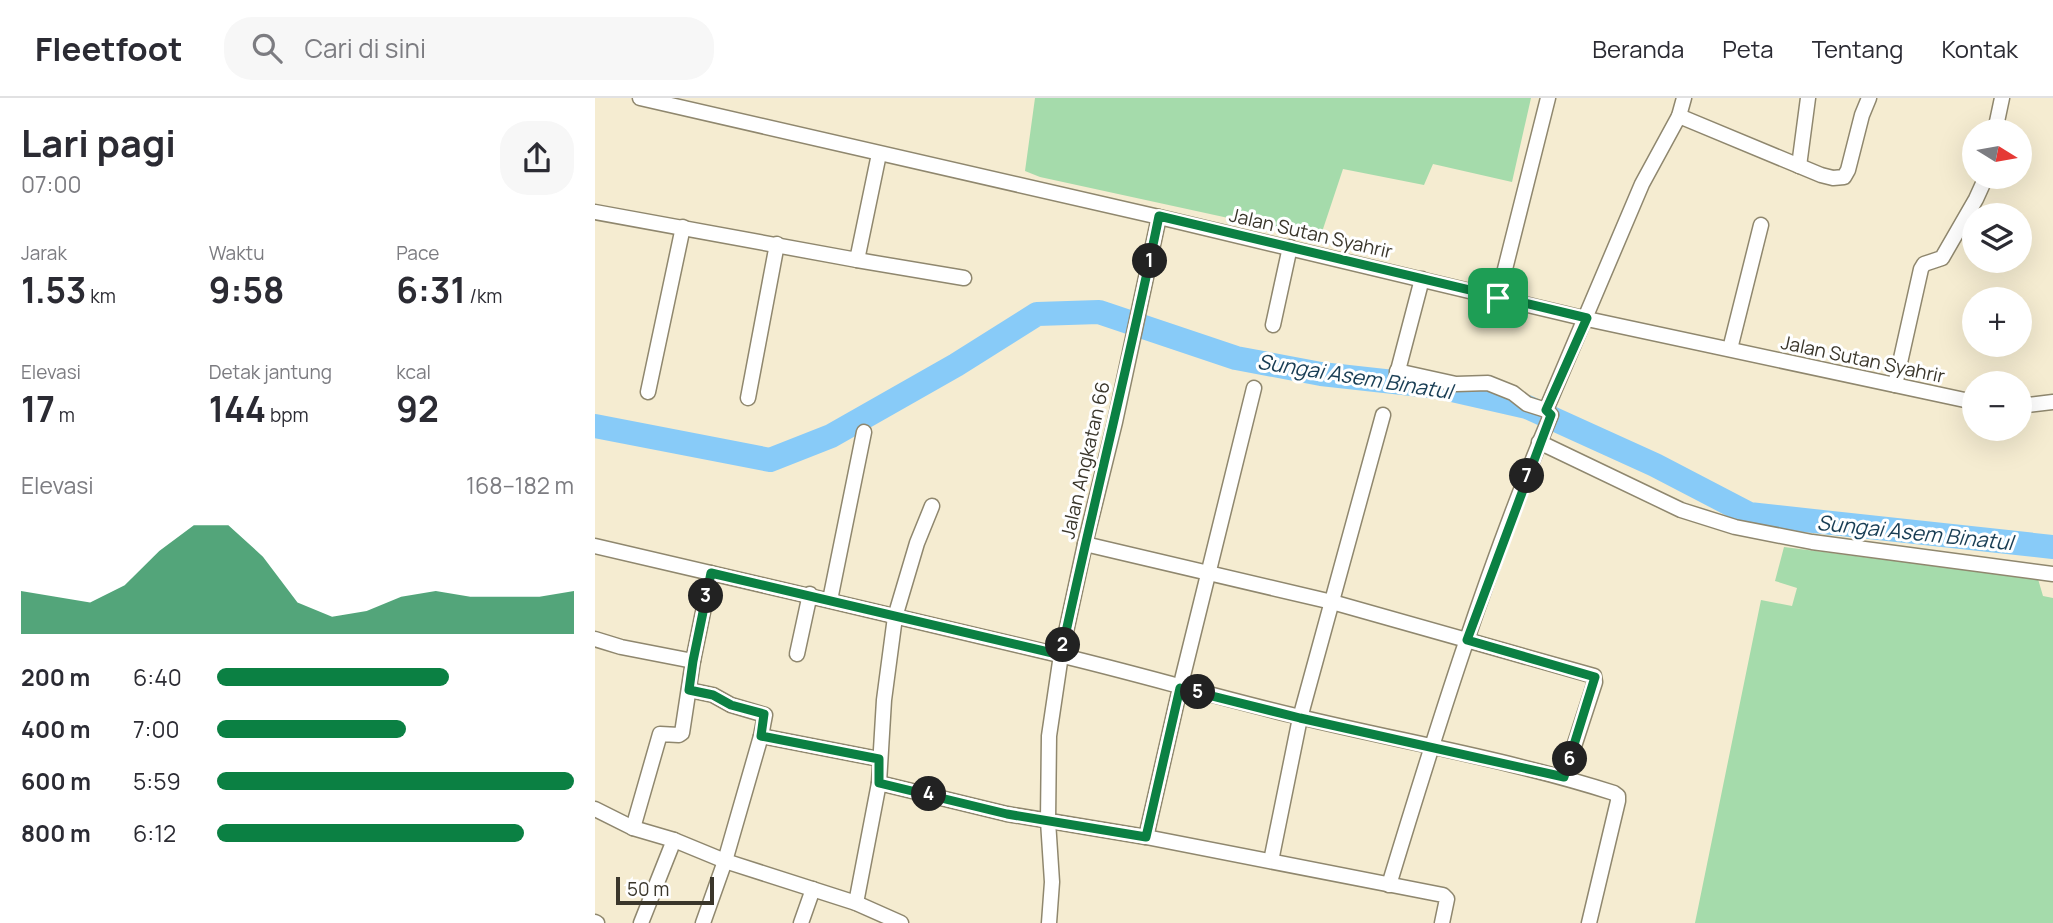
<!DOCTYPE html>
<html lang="id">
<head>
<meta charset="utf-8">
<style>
  :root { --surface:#fff; --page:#f7f7f7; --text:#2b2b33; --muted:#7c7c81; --line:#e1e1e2; --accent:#0b8043 }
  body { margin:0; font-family:Manrope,sans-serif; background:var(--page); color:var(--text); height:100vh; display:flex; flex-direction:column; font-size:26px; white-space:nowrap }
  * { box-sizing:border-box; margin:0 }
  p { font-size:23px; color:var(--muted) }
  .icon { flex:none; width:38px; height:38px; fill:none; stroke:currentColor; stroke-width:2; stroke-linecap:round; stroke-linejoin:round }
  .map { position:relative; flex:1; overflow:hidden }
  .side { display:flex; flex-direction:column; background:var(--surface); width:595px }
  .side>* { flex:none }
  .needle { width:46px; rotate:101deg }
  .tools { position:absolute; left:1367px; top:21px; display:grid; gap:14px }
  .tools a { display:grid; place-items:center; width:70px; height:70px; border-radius:50%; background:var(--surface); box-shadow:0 7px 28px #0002; font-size:35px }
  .scale { position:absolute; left:21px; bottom:18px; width:98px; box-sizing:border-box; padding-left:7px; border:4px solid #3a362b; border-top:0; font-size:19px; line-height:24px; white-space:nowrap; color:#3a362b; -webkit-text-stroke:5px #fff; paint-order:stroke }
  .pin { position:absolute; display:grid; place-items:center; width:60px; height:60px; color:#fff; margin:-30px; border-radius:14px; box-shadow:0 4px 10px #0006 }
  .km { position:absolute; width:35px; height:35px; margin:-18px; border-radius:50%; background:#222; color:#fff; font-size:19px; line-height:35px; text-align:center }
  .round { display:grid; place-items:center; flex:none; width:74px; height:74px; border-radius:28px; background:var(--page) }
  .summary { display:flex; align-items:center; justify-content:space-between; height:119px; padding:0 21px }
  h1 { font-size:38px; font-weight:700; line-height:52px }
  .figures { display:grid; grid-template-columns:repeat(3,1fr); gap:10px; height:119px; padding:7px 21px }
  .figures div { display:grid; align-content:center }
  .figures b { font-size:35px; font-weight:700 }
  .figures small { font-size:19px; font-weight:400 }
  .figures p { font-size:19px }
  .chart { height:196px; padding:14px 21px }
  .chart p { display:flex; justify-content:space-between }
  .chart svg { width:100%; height:126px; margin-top:7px; fill:var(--accent); opacity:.7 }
  ul { padding:0 21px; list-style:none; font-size:23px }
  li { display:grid; grid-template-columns:112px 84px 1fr; align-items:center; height:52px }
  li i { height:18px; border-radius:9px; background:var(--accent) }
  header { display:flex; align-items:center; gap:42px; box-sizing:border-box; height:98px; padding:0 35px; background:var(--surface); border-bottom:2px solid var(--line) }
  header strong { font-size:33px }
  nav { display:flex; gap:38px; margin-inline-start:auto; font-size:24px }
  .search { width:490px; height:63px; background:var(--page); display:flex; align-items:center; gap:18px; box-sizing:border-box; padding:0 24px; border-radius:28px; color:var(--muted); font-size:26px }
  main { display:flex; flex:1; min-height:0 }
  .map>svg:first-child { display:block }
  .green { fill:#a5dbab }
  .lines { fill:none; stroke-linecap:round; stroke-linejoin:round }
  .river { stroke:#88cbf8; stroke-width:24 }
  .minor-casing { stroke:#8f876e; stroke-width:17 }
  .minor { stroke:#fff; stroke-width:14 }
  .route-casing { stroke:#fff; stroke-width:14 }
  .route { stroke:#0b8043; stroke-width:9 }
  .labels { text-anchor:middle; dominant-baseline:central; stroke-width:6; stroke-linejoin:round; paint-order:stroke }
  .street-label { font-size:19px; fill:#3a362b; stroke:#fff }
  .water-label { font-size:21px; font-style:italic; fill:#183d54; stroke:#fff }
</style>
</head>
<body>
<header>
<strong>Fleetfoot</strong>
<div class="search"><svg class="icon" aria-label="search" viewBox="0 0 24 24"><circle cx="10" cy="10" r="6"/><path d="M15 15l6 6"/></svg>Cari di sini</div>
<nav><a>Beranda</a><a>Peta</a><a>Tentang</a><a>Kontak</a></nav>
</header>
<main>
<section class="side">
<div class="summary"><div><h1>Lari pagi</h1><p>07:00</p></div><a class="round"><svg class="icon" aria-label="share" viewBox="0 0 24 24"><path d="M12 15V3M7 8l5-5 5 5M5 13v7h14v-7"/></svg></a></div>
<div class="figures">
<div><p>Jarak</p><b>1.53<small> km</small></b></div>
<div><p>Waktu</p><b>9:58</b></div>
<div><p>Pace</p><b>6:31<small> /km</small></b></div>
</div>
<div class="figures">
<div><p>Elevasi</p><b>17<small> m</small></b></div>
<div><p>Detak jantung</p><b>144<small> bpm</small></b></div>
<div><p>kcal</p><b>92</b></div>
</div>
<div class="chart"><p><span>Elevasi</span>168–182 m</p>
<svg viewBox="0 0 160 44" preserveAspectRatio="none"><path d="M0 44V29L10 31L20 33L30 27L40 15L50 6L60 6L70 17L80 33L90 38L100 36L110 31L120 29L130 31L140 31L150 31L160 29V44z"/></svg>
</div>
<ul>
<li><b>200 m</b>6:40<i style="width:65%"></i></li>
<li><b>400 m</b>7:00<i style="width:53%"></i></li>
<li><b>600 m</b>5:59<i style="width:100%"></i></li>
<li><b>800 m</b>6:12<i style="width:86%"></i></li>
</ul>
</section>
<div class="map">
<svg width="1458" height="825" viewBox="0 0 1458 825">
  <rect width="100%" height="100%" fill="#f5ecd1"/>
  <g class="green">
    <path d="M440,0H936L917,84L838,66L829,87L748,71L725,140L445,79L430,73Z"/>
    <path d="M1189,449L1443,481L1448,498L1458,500V825H1100L1166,502L1197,508L1202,490L1180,483Z"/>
  </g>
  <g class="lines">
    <path class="river" d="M0,328L175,362L236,338L361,267L442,216L504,214L641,260L726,276L844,289L932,309L1060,367L1154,416L1458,449"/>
    <g class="minor-casing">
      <g id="minor">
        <path d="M45,0L564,119L992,221L1379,304"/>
        <path d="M1084,18L1226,77L1238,80L1249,79L1253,72L1267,17L1274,0"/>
        <path d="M1400,33L1407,0"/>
        <path d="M1204,68L1213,0"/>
        <path d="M0,114L262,162L284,56"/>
        <path d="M262,162L369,180"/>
        <path d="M903,199L953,0"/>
        <path d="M678,227L695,149"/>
        <path d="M1135,251L1166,127"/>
        <path d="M802,273L861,286L893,285L918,295L932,306L951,312"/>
        <path d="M801,280L827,181"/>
        <path d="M1300,287L1326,171L1329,166L1347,160L1381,101L1391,79"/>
        <path d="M53,294L88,129"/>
        <path d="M153,300L182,146"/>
        <path d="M1424,308L1458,304"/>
        <path d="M944,344L1086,412L1140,429L1217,444L1458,476"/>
        <path d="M490,446L737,504L999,578L1000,584L969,679"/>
        <path d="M0,448C155,484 309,520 464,557C544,576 624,600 705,619C809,644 916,662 1019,695L1023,698V703L994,825"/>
        <path d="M235,502L269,334"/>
        <path d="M0,541L26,549L98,563"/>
        <path d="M202,556L215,496"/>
        <path d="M94,592L118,597L136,607L170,617L166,638L130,763L108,825"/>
        <path d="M166,638L284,661"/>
        <path d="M284,685L412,716L551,739L848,797L852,801L847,825"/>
        <path d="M0,711L38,730L79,742L130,763L261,805L306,825"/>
        <path d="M38,730L65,636L84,637L87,635L98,563L116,475"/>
        <path d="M551,739L585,590L659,290"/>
        <path d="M676,763L705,620L788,317"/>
        <path d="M794,787C842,629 892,470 956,317L951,312L1047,86L1084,18L1089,0"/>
        <path d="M261,805L284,685L289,602L300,519L322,445L337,408"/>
        <path d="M0,824L2,825"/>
        <path d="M46,825L79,742"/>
        <path d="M206,825L218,791"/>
        <path d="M454,825L457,784L453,723L454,638L466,557L490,446L520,324L564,119"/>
      </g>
    </g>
    <use href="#minor" class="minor"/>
  </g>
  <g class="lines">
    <g class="route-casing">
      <path id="route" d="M564,118L992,220L951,312L956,317L872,542L1000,579L969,679L705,620L585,590L551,739L412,716L284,685V661L166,638L169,616L136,607L118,597L94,592L98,563L116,475L466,557C497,411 534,265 564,118Z"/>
    </g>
    <use href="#route" class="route"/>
  </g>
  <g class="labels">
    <g class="street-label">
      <text transform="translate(716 135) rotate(13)">Jalan Sutan Syahrir</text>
      <text transform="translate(1268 261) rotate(12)">Jalan Sutan Syahrir</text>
      <text transform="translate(490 362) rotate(-77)">Jalan Angkatan 66</text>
    </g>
    <g class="water-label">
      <text transform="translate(760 278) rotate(9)">Sungai Asem Binatul</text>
      <text transform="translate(1320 434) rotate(6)">Sungai Asem Binatul</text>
    </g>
  </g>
</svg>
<div class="tools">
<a><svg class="needle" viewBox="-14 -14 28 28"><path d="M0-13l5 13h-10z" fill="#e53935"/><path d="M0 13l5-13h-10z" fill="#7c7c81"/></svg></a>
<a><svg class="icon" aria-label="layers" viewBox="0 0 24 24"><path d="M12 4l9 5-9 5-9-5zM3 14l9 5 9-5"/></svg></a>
<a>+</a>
<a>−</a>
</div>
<div class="scale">50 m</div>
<div class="pin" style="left:903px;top:200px;background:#1e9e55"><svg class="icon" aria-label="arrive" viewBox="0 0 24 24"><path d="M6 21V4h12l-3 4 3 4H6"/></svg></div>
<b class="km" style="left:555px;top:163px">1</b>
<b class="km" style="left:468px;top:547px">2</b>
<b class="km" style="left:111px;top:498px">3</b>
<b class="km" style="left:334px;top:696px">4</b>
<b class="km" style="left:603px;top:594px">5</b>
<b class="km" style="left:975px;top:661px">6</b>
<b class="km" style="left:932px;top:378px">7</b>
</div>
</main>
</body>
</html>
